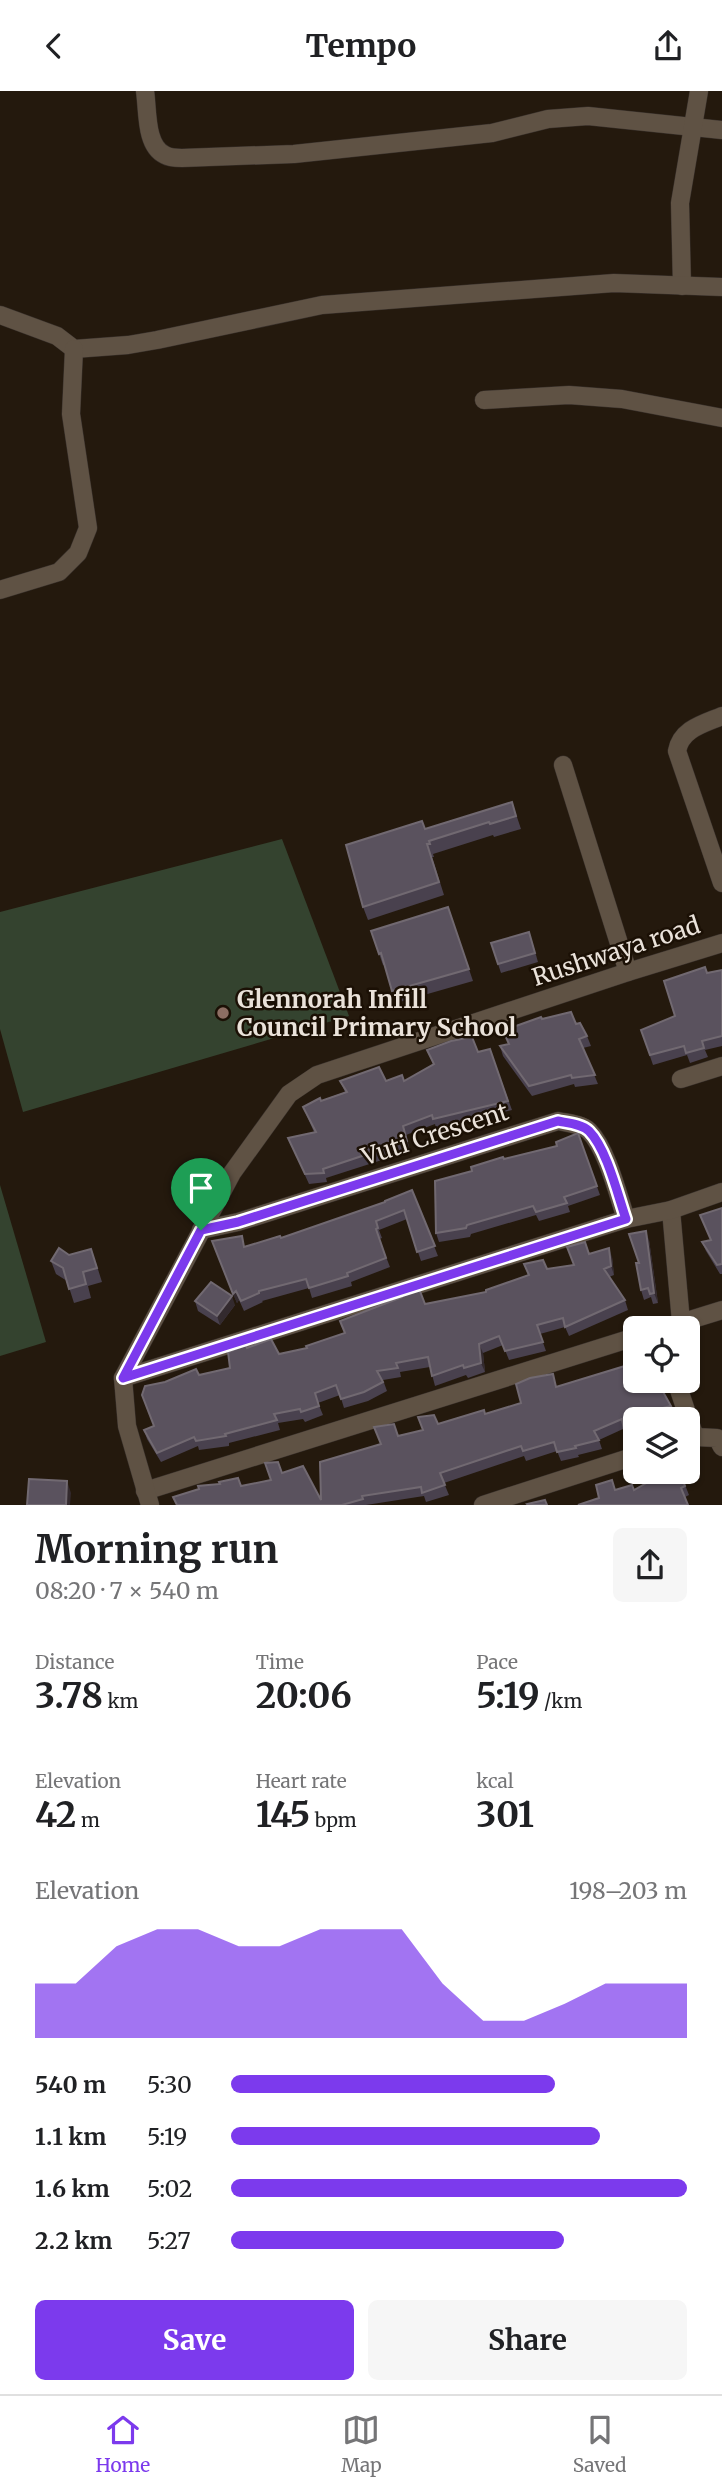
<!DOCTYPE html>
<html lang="en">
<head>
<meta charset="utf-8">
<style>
  :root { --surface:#fff; --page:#f6f6f6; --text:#202124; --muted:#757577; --line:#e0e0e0; --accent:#7c3aed }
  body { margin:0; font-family:Merriweather,serif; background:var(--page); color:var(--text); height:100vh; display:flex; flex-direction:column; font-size:26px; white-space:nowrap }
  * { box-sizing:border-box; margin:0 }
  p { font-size:23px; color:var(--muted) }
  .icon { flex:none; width:38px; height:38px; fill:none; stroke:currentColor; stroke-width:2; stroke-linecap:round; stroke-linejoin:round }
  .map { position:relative; height:1414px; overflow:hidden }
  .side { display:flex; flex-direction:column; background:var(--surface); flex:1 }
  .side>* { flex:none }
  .fabs { position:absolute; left:623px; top:1225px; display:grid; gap:14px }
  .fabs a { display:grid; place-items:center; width:77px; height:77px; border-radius:10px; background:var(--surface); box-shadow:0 2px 5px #0004; font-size:35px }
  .pin { position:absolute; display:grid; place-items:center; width:60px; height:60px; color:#fff; margin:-72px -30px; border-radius:50% 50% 50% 0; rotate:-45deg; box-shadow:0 0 7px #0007 }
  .pin .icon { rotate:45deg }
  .round { display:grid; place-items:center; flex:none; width:74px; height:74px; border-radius:10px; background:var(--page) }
  .head { display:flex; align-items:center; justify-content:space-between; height:119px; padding:0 35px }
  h1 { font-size:38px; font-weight:700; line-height:52px }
  .metrics { display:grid; grid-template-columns:repeat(3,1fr); gap:10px; height:119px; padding:7px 35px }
  .metrics div { display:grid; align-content:center }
  .metrics b { font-size:35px; font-weight:700 }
  .metrics small { font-size:19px; font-weight:400 }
  .metrics p { font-size:19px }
  .chart { height:196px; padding:14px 35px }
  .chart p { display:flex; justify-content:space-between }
  .chart svg { width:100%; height:126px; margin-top:7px; fill:var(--accent); opacity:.7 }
  .cta { display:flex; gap:14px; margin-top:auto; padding:14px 35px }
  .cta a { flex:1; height:80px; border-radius:10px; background:var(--accent); color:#fff; font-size:28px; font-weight:700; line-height:80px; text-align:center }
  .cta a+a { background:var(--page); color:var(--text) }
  ul { padding:0 35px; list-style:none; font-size:23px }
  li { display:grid; grid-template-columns:112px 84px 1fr; align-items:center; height:52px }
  li i { height:18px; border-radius:9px; background:var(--accent) }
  header { display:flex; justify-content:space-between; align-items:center; height:91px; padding:0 35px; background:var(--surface); font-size:32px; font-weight:700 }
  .tab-bar { display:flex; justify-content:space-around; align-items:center; height:98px; border-top:2px solid var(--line); background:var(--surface); font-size:19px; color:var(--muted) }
  .tab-bar a { display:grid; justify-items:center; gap:4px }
  .tab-bar .current { color:var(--accent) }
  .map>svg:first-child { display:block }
  .green { fill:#34432f }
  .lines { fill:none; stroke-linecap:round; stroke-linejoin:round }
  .minor-casing { stroke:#39312c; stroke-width:19 }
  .minor { stroke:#5f5244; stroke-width:18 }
  .wall { fill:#49414e }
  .shaded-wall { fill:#332a2e }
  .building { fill:#5a525e; stroke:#716971; stroke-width:2 }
  .route-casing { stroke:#fff; stroke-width:14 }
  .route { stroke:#7c3aed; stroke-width:9 }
  .education-dot { fill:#8d6e63; stroke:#1b1005; stroke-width:2.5 }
  .labels { text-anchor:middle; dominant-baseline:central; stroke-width:5; stroke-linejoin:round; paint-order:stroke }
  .street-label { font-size:24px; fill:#eae2da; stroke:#1b1005 }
  .poi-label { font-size:24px; font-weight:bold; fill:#eae2da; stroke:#1b1005; text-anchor:start }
</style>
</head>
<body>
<header><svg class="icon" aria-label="back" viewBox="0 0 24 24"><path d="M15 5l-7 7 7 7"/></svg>Tempo<svg class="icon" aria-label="share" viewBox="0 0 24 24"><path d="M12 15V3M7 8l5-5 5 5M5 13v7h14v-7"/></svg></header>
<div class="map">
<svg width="722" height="1414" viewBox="0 0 722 1414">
  <rect width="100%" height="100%" fill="#24190d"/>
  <g class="green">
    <path d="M282,748L349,925L23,1021L0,938V821Z"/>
    <path d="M0,1094L46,1251L0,1265Z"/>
  </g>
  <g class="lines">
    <g class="minor-casing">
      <g id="minor">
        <path d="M145,0C148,19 145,55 165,64C170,67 177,67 182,67L294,63L492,42L548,28L588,25L722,39"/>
        <path d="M682,195L680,112L699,0"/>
        <path d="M0,224L57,245L74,258L128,254L157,249L322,214L614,192L722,196"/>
        <path d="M484,309L569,304L622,308L722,327"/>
        <path d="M0,499L59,481L78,462L88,437L71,323L74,258"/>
        <path d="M722,625C703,633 681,638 677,660L722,792"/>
        <path d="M563,674L628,881"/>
        <path d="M681,988L722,975"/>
        <path d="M671,1119L681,1231"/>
        <path d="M201,1139L238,1131L558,1030C568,1032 582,1033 589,1040C607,1058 618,1104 626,1128"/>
        <path d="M664,1237L722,1219"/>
        <path d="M123,1287L626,1128L671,1119L722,1101"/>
        <path d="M676,1290L695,1346L688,1348"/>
        <path d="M695,1346L717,1347L722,1356"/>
        <path d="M145,1400L635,1246"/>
        <path d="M150,1414L127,1335L123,1287L232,1082L289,1003L317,984L628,881L722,852"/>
        <path d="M483,1414L635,1365"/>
      </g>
    </g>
    <use href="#minor" class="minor"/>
  </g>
  <g class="wall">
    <path d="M512,711L521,738L494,746L493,744L433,763L434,766H432L444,804L368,829L363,816L425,738Z"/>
    <path d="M448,816L473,890L396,912L385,874H383L371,840Z"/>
    <path d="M532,850L538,871L501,882L498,873Z"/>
    <path d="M722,879V955L705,959L708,966L690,972L687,964L653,974L641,939L675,925L707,882Z"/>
    <path d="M542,928L576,933L587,945L591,955L583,957L598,993L575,996L574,993L532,1005L503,965L500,955L508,953Z"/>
    <path d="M490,958L512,1019L436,1037L435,1033L406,1044L410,1060L326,1087L327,1091L309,1093L288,1047L314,1041L303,1016L345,1001L340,990H404L433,973L427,959L478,961Z"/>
    <path d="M578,1042L600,1104L568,1115L570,1121L539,1130L536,1124L471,1143L470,1146L439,1151L436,1142L472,1080L504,1068L557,1055Z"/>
    <path d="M412,1099L438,1165L421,1170L407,1128L379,1139L382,1147L379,1148L390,1176L351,1191L352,1195L312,1207L309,1197L262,1210L263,1211L244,1220L239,1209L237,1212L212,1150L245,1155L281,1147L385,1111Z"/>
    <path d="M722,1117V1183H720L706,1160L702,1151L711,1149L700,1124Z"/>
    <path d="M649,1149L658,1212L653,1213L651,1206L644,1209L641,1199L639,1172Z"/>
    <path d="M589,1163L612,1166L614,1184L609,1186L625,1209L628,1219L569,1245L565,1236L540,1243L546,1260L509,1269L503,1254L483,1262L485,1281L468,1287L466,1284L435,1295L430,1276L400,1281L401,1286L383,1289L387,1300L368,1310L344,1317L340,1304L318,1312L323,1324L305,1331L303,1328L278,1332L280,1339L229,1352V1355L199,1359L198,1355L161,1371L147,1348L144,1339L154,1335L199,1284L230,1277L247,1257L279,1263L307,1257L345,1242L340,1230L486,1201L528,1184L524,1173L547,1178L574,1174Z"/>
    <path d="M69,1164L96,1172L102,1191L88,1195L91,1207L74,1212L67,1190L56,1183L51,1170Z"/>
    <path d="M195,1210L235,1214L220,1234L198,1220Z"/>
    <path d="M557,1296L671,1315L674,1325L660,1328H635V1346L627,1348L623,1338L599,1349L602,1358L578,1364L579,1366L561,1370L557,1360L526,1370L524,1365L444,1392L449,1404L426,1411L424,1405L366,1414H176L241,1395L271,1389L282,1382L321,1409L381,1353L398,1345L423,1339L438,1333L485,1323L521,1312Z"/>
    <path d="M680,1381L689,1404L685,1406L599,1407L615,1399H634Z"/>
  </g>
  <g class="shaded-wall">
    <path d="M646,1140L649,1149L658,1212L654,1202Z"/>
    <path d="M609,1157L612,1166L614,1184L611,1175Z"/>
    <path d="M236,1200L239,1209L237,1212L233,1203Z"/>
    <path d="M232,1205L235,1214L220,1234L217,1225Z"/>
    <path d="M479,1253L483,1262L485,1281L481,1272Z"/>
    <path d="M67,1390L71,1402L70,1414H66Z"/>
  </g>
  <g class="building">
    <path d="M512,711L516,725L490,733L489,731L429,750L430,753H427L439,791L363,816L346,754L422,730L425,738Z"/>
    <path d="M448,816L469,878L392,900L381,862L379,863L371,840Z"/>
    <path d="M529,841L535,862L498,873L491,852Z"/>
    <path d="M705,876L707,882L722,879V945L702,950L704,957L686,962L684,955L650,964L641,939L675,925L664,890Z"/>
    <path d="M571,921L576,933L580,932L587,945L579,948L595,984L572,987L571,984L529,995L500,955L509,953L504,942L516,935L541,926L542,928Z"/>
    <path d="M472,946L478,961L490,958L508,1010L433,1028L432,1024L403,1035L407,1050L323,1078L324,1082L305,1083L288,1047L316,1041L303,1016L320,1007L321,1010L347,1001L340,990L379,976L386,990L402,984L404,990L434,973L427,959L451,950Z"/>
    <path d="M578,1042L597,1095L564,1106L567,1112L536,1121L533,1115L467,1134L466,1137L436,1142L435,1090L472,1080L471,1076L503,1066L504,1068L557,1055L556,1051Z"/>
    <path d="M412,1099L435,1155L417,1161L404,1119L376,1130L378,1137L376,1138L386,1167L347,1182L348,1185L309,1197L306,1188L259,1200V1202L241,1210L236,1200L233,1203L212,1150L242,1145L244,1156L280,1145L281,1147L385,1111V1110Z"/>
    <path d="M722,1117V1173L717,1174L702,1151L711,1149L700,1124Z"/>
    <path d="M646,1140L654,1202L650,1203L648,1197L641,1199L636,1172H639L629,1143Z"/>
    <path d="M585,1151L589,1163L609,1157L611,1175L604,1178L625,1209L565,1236L563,1227L537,1234L543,1251L505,1260L499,1245L479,1253L481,1272L464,1277L463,1274L432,1285L428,1266L396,1272L398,1277L377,1280L383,1291L364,1301L341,1308L336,1294L315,1302L319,1315L301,1321L300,1318L274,1323L277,1329L225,1343L226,1345L196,1350L194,1346L157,1362L144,1339L154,1335L142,1304L145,1295L165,1291L196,1278L199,1284L230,1277L228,1261L246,1254L247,1257L271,1248L279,1263L307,1257L306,1255L345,1242L340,1230L402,1206L401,1201L418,1195L425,1213L486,1201V1199L529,1184L524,1173L543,1169L547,1178L574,1174L567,1156Z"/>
    <path d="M59,1157L69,1164L91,1158L97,1177L83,1181L86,1193L69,1198L63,1177L51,1170Z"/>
    <path d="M211,1191L232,1205L217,1225L195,1210Z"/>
    <path d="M635,1267V1290H657L671,1315L642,1322L644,1328H635V1336L624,1339L622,1328L594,1340L599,1349L575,1355L576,1357L557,1361L554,1351L523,1360L521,1355L440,1382L445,1394L422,1402L421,1396L362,1405L363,1408L342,1414H177L173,1406L199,1398L198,1395L220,1393L219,1391L238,1387L241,1395L271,1389L265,1372L278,1371L282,1382L303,1375L321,1409L320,1371L381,1353L374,1336L394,1333L398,1345L423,1339L418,1326L434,1324L438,1333L484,1319L485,1323L521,1312L516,1293L530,1287L553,1283L556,1296L628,1274L626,1269Z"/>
    <path d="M666,1381H680L685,1395L681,1397L688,1414H578L599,1407L596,1394L612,1389L615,1399L632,1394L634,1399Z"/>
    <path d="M29,1388L67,1390L66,1414H27Z"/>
    <path d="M545,1409L547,1414H528L527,1413Z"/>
  </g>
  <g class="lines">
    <g class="route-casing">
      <path id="route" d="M558,1030C568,1032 582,1033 589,1040C607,1058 618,1105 626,1128L123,1287L201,1139L238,1131Z"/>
    </g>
    <use href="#route" class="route"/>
  </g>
  <circle class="education-dot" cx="223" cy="922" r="7"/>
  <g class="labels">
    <g class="street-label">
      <text transform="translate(616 860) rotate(-18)">Rushwaya road</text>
      <text transform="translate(435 1043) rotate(-18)">Vuti Crescent</text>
    </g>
    <g class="poi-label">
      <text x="237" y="908">Glennorah Infill<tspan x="237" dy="28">Council Primary School</tspan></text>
    </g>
  </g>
</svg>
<div class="fabs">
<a><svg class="icon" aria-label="locate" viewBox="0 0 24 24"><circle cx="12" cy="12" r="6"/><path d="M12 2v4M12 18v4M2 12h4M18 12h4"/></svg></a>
<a><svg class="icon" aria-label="layers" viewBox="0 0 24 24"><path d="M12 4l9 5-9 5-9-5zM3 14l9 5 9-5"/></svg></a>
</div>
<div class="pin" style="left:201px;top:1139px;background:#1e9e55"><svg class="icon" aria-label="arrive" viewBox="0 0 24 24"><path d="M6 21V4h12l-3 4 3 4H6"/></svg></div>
</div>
<section class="side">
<div class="head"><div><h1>Morning run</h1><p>08:20 · 7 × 540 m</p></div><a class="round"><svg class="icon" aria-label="share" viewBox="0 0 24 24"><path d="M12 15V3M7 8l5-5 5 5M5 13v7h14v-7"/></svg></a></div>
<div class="metrics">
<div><p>Distance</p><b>3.78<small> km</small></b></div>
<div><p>Time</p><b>20:06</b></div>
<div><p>Pace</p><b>5:19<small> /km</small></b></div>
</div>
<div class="metrics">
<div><p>Elevation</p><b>42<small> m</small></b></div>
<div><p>Heart rate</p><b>145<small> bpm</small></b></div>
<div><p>kcal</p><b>301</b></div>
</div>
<div class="chart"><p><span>Elevation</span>198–203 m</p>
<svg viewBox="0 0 160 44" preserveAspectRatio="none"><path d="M0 44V25L10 25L20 12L30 6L40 6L50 12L60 12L70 6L80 6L90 6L100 25L110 38L120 38L130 32L140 25L150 25L160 25V44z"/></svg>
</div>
<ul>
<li><b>540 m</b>5:30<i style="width:71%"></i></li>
<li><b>1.1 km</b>5:19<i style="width:81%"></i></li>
<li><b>1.6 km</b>5:02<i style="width:100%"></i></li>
<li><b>2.2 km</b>5:27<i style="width:73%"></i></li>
</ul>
<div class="cta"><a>Save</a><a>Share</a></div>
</section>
<nav class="tab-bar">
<a class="current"><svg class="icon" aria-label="home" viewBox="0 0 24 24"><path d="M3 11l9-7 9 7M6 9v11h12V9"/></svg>Home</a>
<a><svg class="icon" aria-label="map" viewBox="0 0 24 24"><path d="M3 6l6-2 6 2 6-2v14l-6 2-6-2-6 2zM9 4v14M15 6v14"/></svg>Map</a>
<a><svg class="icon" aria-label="saved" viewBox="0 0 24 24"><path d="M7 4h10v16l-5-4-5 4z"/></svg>Saved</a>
</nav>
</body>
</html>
